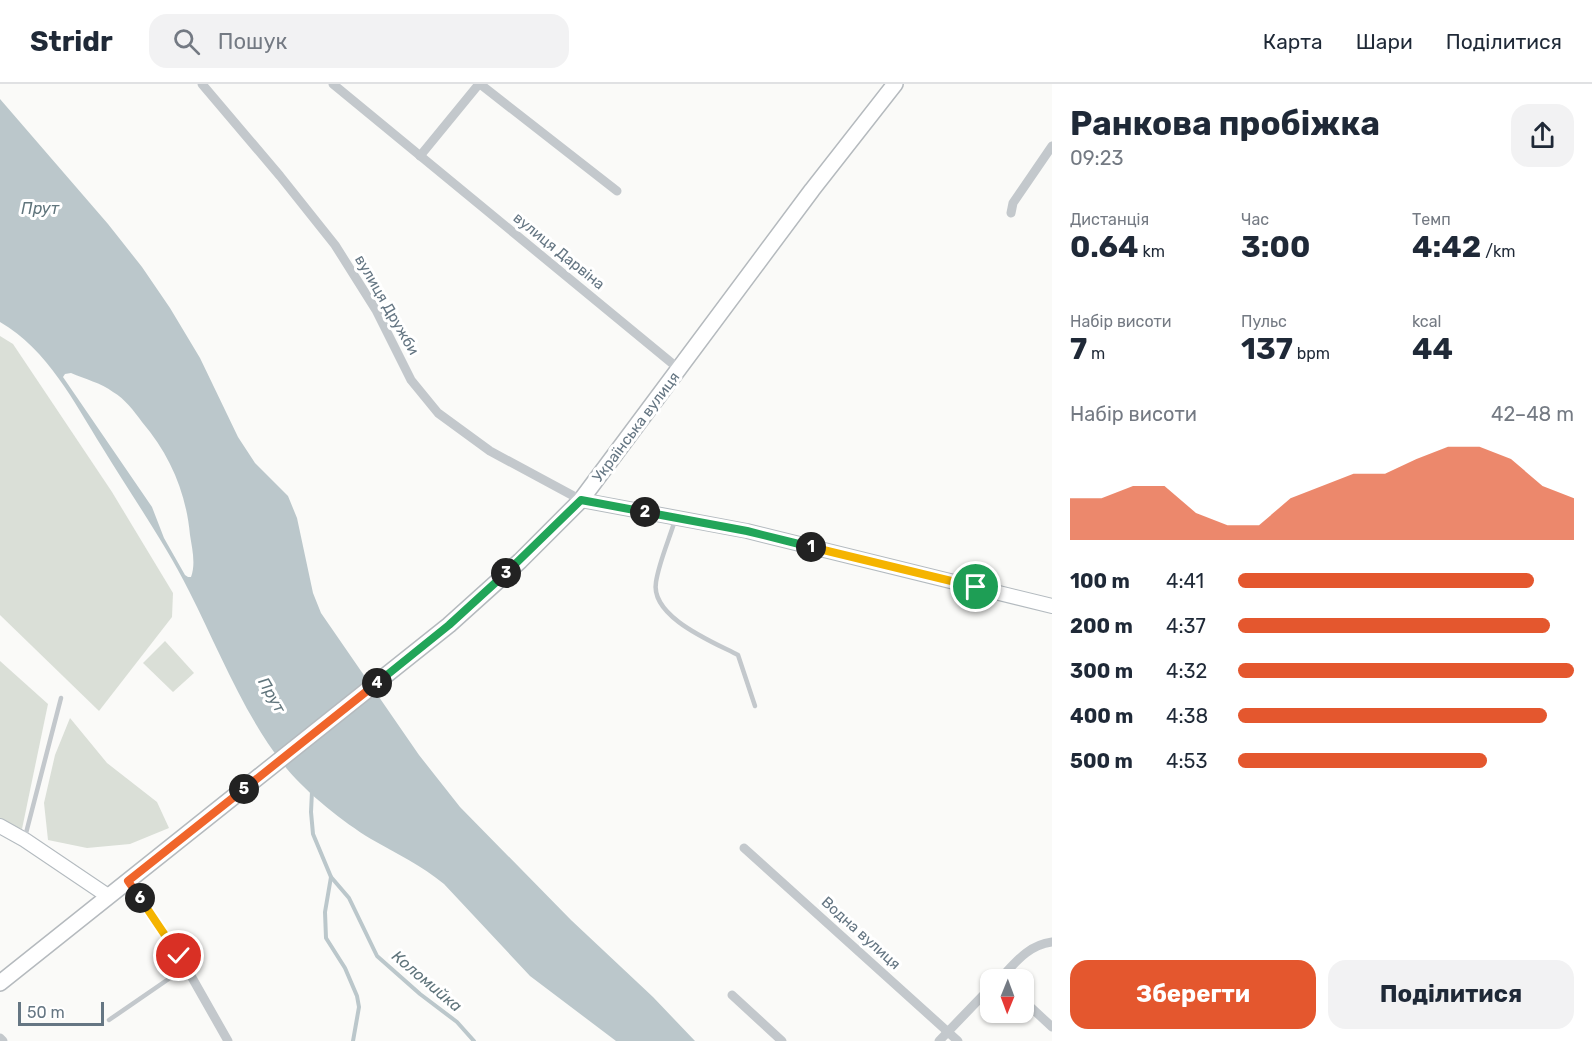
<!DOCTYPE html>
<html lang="uk">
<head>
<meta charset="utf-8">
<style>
  :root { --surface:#fff; --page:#f2f2f3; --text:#1f2937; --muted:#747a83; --line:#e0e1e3; --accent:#e4572e }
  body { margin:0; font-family:Rubik,sans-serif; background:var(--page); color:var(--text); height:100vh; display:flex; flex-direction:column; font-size:22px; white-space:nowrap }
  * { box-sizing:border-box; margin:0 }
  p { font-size:20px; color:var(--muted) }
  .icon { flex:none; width:33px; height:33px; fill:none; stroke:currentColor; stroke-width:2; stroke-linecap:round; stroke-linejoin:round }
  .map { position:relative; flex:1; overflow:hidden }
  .details { display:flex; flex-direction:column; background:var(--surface); width:540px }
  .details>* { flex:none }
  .needle { width:39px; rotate:181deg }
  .fabs { position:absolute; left:980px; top:885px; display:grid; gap:12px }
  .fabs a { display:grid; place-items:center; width:54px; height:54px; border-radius:12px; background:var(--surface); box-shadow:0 2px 4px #0004; font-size:30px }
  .scale { position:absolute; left:18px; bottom:15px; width:86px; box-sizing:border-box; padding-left:6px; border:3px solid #657683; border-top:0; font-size:16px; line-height:21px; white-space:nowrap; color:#657683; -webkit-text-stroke:4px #fff; paint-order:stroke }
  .pin { position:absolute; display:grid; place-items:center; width:51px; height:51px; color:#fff; margin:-26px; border:3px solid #fff; border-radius:50%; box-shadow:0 2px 6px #0007 }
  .km { position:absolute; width:30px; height:30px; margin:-15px; border-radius:50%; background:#222; color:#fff; font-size:16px; line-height:30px; text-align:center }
  .round { display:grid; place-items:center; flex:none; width:63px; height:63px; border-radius:18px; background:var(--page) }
  .headline { display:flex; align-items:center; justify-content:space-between; height:102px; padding:0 18px }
  h1 { font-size:33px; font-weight:700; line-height:45px }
  .metrics { display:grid; grid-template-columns:repeat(3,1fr); gap:9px; height:102px; padding:6px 18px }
  .metrics div { display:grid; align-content:center }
  .metrics b { font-size:30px; font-weight:700 }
  .metrics small { font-size:16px; font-weight:400 }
  .metrics p { font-size:16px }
  .chart { height:168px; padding:12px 18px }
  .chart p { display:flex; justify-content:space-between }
  .chart svg { width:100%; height:108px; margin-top:6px; fill:var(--accent); opacity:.7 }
  .cta { display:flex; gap:12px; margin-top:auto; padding:12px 18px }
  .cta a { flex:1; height:69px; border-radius:18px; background:var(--accent); color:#fff; font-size:24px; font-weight:700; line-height:69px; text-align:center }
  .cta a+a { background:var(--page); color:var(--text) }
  ul { padding:0 18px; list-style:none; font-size:20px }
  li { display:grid; grid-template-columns:96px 72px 1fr; align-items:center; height:45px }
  li i { height:15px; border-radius:8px; background:var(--accent) }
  header { display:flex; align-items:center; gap:36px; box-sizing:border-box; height:84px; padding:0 30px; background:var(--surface); border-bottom:2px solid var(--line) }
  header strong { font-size:28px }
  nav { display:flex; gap:33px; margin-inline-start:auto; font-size:21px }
  .search { width:420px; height:54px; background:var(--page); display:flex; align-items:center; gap:15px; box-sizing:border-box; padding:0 21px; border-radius:18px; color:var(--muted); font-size:22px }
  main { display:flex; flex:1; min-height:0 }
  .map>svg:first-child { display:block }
  .green { fill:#dadfd7 }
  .water { fill:#bbc7cb; fill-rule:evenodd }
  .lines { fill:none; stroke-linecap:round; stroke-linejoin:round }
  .stream { stroke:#bbc7cb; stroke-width:4 }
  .secondary-casing { stroke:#b3babf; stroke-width:16 }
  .primary-casing { stroke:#b5babe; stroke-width:18 }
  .lane { stroke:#c3c8cc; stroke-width:4.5 }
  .street { stroke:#c3c8cc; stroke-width:9 }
  .secondary { stroke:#fff; stroke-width:14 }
  .primary { stroke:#fff; stroke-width:15 }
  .split-1-casing { stroke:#fff; stroke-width:12 }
  .split-2-casing { stroke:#fff; stroke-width:12 }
  .split-3-casing { stroke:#fff; stroke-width:12 }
  .split-4-casing { stroke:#fff; stroke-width:12 }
  .split-5-casing { stroke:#fff; stroke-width:12 }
  .split-6-casing { stroke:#fff; stroke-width:12 }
  .split-7-casing { stroke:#fff; stroke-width:12 }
  .split-1 { stroke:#f5b400; stroke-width:8 }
  .split-2 { stroke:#22a559; stroke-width:8 }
  .split-3 { stroke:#22a559; stroke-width:8 }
  .split-4 { stroke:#22a559; stroke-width:8 }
  .split-5 { stroke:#f0652b; stroke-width:8 }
  .split-6 { stroke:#f0652b; stroke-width:8 }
  .split-7 { stroke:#f5b400; stroke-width:8 }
  .labels { text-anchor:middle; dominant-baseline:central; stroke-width:6; stroke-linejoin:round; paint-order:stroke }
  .street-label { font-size:15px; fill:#657683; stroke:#fff }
  .water-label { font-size:16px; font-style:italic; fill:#60757c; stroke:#fff }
</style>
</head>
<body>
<header>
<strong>Stridr</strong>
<div class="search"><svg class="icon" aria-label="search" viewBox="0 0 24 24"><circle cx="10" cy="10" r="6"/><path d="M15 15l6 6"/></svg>Пошук</div>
<nav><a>Карта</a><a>Шари</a><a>Поділитися</a></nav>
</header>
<main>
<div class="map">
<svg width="1052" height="957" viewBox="0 0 1052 957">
  <rect width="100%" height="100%" fill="#fafaf8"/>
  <g class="green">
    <path d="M0,252L13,260L112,408L173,509L172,533L99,627L0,531Z"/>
    <path d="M165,557L194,589L173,608L143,579Z"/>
    <path d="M0,577L48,620L22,745L6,740L0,735Z"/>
    <path d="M70,634L107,679L157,718L169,744L130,760L87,764L48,756L44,719L55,671Z"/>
  </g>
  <path class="water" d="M0,15L108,140L142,183L170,224L200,274L238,353L255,379L288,412L297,434L313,509L321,529L419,671L460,723L571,836L653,913L695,957H616L530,892L444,800C422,782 396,769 371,755C343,738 308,710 287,685C245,634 219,566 189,507C164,457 131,411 102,363C74,318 48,266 0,238ZM71,289C85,295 101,299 113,308C125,315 134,327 142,338C170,371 186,408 190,451C192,464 196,480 191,493H188L185,491L164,454L152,423L63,293L65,290Z"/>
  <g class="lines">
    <g class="stream">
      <path d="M312,707L311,728L313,750L331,793L325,828L326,854L345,884L357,912L359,923L353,957"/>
      <path d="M331,793L349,814L377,872L420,910L457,938L474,957"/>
    </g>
    <g class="secondary-casing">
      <g id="secondary">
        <path d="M581,416L747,447L1052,522"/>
        <path d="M0,742L25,756L108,812"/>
      </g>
    </g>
    <g class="primary-casing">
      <path id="primary" d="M0,899L449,541L520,477L581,416L812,106L895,0"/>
    </g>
    <g class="lane">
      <path d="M675,436C669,456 659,478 656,498C650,533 713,558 738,571L755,622"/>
      <path d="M25,753L61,614"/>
      <path d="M109,936L186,883"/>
    </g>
    <g class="street">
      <path d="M202,0L280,92L335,161L376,226L411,296L438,329L490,367L581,416"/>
      <path d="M333,0L679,285"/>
      <path d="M480,0L617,107"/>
      <path d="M420,72L479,0"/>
      <path d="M1011,129L1013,119L1052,62"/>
      <path d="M744,764L958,957"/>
      <path d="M127,797L186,883L228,957"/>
      <path d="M999,896C1015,879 1028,861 1052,858"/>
      <path d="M732,911L782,957"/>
      <path d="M1023,916L1052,943"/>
      <path d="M0,954L3,957"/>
      <path d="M939,957L990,904"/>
    </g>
    <use href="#secondary" class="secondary"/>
    <use href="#primary" class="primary"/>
  </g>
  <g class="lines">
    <g class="split-1-casing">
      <path id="split-1" d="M811,463L976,503"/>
    </g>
    <g class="split-2-casing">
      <path id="split-2" d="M645,428L747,447L811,463"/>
    </g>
    <g class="split-3-casing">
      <path id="split-3" d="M506,489L581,416L645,428"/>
    </g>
    <g class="split-4-casing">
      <path id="split-4" d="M377,599L449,541L506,489"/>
    </g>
    <g class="split-5-casing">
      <path id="split-5" d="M244,705L377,599"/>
    </g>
    <g class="split-6-casing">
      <path id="split-6" d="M140,814L128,797L244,705"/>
    </g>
    <g class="split-7-casing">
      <path id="split-7" d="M140,814L179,872"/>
    </g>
    <use href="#split-1" class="split-1"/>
    <use href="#split-2" class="split-2"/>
    <use href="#split-3" class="split-3"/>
    <use href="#split-4" class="split-4"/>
    <use href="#split-5" class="split-5"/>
    <use href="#split-6" class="split-6"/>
    <use href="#split-7" class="split-7"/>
  </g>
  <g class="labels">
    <g class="street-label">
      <text transform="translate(559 167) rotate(39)">вулиця Дарвіна</text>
      <text transform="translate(387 221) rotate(60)">вулиця Дружби</text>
      <text transform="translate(636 343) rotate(-53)">Українська вулиця</text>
      <text transform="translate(861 849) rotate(42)">Водна вулиця</text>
    </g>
    <g class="water-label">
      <text x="40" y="124">Прут</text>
      <text transform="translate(272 611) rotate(60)">Прут</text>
      <text transform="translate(427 897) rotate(40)">Коломийка</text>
    </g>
  </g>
</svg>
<div class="fabs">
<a><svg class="needle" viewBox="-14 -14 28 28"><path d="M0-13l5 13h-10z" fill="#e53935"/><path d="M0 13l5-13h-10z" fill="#747a83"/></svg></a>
</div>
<div class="scale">50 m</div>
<div class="pin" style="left:976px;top:503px;background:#1e9e55"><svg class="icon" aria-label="arrive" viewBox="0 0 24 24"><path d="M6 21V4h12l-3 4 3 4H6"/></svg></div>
<div class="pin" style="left:179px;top:872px;background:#d93025"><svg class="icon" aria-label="check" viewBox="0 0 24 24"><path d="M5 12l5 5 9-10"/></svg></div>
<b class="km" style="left:811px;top:463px">1</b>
<b class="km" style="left:645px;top:428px">2</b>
<b class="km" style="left:506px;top:489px">3</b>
<b class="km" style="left:377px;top:599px">4</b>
<b class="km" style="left:244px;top:705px">5</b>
<b class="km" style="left:140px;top:814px">6</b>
</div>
<section class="details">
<div class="headline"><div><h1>Ранкова пробіжка</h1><p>09:23</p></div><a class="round"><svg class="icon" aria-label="share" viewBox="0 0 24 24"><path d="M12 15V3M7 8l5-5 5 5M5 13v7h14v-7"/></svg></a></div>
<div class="metrics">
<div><p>Дистанція</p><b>0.64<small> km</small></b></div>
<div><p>Час</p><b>3:00</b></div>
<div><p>Темп</p><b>4:42<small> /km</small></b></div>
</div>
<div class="metrics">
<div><p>Набір висоти</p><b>7<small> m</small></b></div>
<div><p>Пульс</p><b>137<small> bpm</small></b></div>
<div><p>kcal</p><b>44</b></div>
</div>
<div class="chart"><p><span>Набір висоти</span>42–48 m</p>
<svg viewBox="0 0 160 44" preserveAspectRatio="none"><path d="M0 44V27L10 27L20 22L30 22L40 33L50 38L60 38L70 27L80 22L90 17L100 17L110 11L120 6L130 6L140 11L150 22L160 27V44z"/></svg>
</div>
<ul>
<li><b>100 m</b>4:41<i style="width:88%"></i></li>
<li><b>200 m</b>4:37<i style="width:93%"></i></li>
<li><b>300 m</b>4:32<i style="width:100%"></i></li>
<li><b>400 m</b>4:38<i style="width:92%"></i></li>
<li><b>500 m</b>4:53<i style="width:74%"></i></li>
</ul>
<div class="cta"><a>Зберегти</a><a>Поділитися</a></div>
</section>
</main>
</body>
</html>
